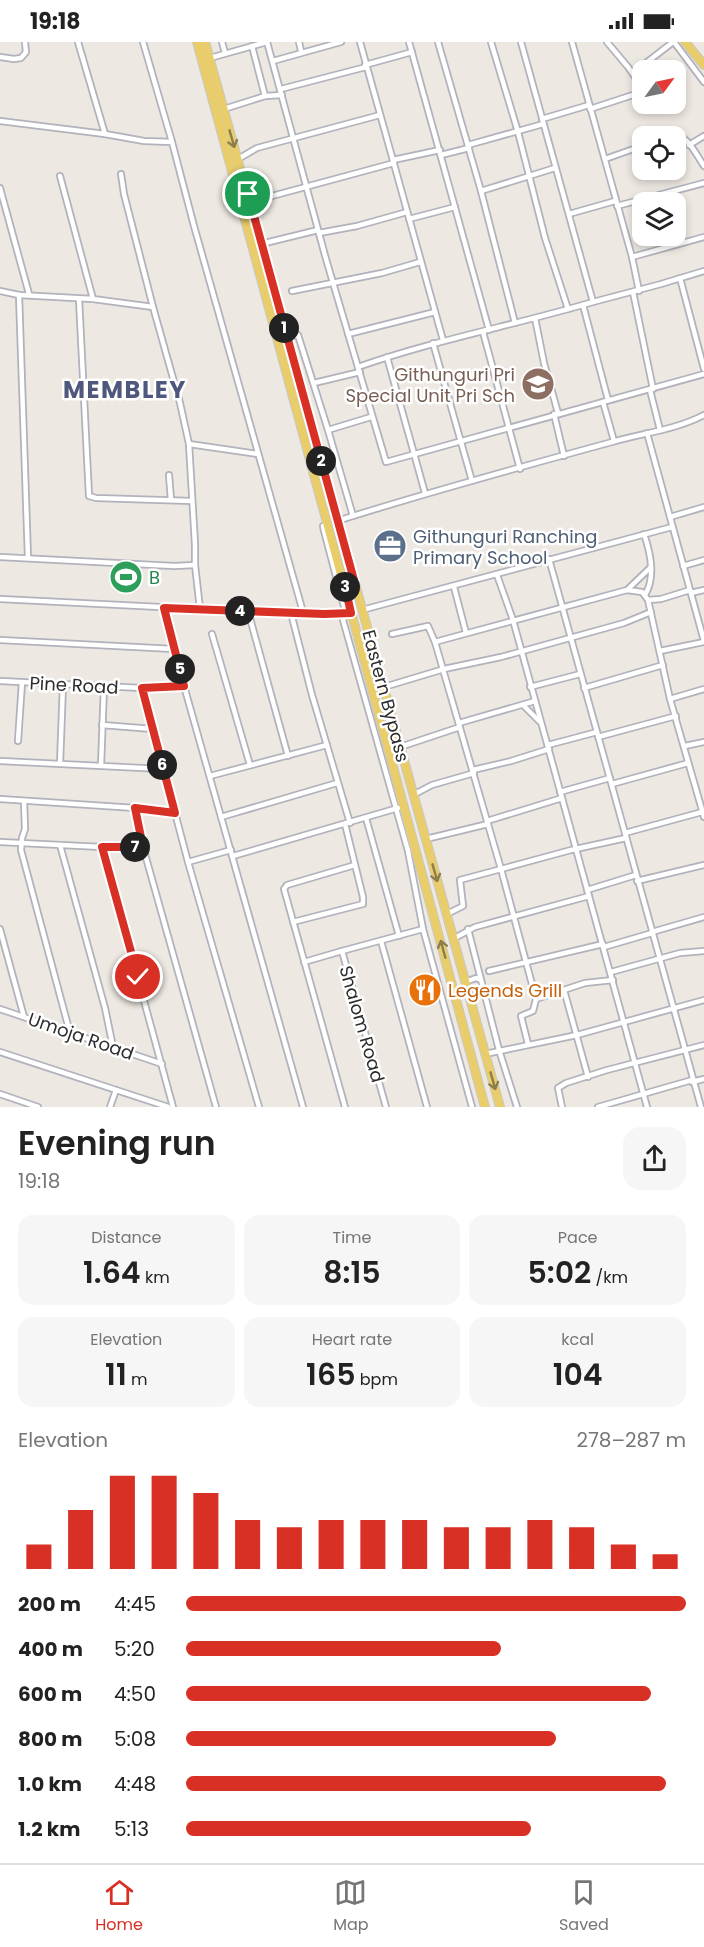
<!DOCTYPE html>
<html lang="en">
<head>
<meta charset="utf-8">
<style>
  :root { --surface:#fff; --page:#f6f6f6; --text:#222; --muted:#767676; --line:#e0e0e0; --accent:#d93025 }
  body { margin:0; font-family:Poppins,sans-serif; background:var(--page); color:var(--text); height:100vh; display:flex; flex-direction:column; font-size:22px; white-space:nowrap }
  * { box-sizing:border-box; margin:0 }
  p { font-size:20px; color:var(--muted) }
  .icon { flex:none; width:33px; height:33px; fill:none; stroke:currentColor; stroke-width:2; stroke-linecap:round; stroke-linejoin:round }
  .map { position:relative; height:1065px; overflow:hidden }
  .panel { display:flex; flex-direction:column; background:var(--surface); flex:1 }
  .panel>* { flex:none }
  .needle { width:39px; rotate:57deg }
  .tools { position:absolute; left:632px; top:18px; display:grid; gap:12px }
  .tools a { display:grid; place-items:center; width:54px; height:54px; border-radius:12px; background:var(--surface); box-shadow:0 3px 9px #0003; font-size:30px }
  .pin { position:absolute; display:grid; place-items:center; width:51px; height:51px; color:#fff; margin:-26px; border:3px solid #fff; border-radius:50%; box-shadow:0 2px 6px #0007 }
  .km { position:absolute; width:30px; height:30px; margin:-15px; border-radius:50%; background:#222; color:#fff; font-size:16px; line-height:30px; text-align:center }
  .round { display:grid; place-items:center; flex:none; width:63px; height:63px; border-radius:18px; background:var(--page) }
  .overview { display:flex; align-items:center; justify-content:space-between; height:102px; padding:0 18px }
  h1 { font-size:33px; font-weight:600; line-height:45px }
  .metrics { display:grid; grid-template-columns:repeat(3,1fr); gap:9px; height:102px; padding:6px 18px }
  .metrics div { display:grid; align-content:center; border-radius:15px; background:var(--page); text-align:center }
  .metrics b { font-size:30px; font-weight:600 }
  .metrics small { font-size:16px; font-weight:400 }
  .metrics p { font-size:16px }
  .chart { height:168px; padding:12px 18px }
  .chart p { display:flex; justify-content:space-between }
  .chart svg { width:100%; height:108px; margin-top:6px; stroke:var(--accent); stroke-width:6 }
  ul { padding:0 18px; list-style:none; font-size:20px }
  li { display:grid; grid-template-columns:96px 72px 1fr; align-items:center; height:45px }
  li i { height:15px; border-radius:8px; background:var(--accent) }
  .status { display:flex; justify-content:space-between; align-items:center; height:42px; padding:0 30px; background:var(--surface); direction:ltr }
  .status svg { height:16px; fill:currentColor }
  .dock { display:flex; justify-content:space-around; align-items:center; height:84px; border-top:2px solid var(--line); background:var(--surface); font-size:16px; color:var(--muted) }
  .dock a { display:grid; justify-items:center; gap:3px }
  .dock .current { color:var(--accent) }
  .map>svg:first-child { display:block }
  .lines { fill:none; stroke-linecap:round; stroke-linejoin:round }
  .street-casing { stroke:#b1b2bc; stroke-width:8 }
  .primary-casing { stroke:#c8c8c8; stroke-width:10 }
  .street { stroke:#fff; stroke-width:4.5 }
  .primary { stroke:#e9cd6a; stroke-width:8 }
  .oneway { stroke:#8b7d4c }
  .route-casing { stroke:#fff; stroke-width:12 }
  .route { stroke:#d93025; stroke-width:8 }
  .labels { text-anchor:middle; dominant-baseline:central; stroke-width:5; stroke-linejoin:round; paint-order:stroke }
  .education-label { font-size:18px; fill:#785e54; stroke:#fff; text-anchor:end }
  .service-label { font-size:18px; fill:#4e5e75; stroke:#fff; text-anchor:start }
  .leisure-label { font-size:18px; fill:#27864d; stroke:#fff; text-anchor:start }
  .street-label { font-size:18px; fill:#2d2d2d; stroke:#fff }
  .food-label { font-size:18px; fill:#c56008; stroke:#fff; text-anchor:start }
  .district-label { font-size:24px; font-weight:bold; letter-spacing:1.5px; fill:#4f577c; stroke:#fff }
</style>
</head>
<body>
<div class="status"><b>19:18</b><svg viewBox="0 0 49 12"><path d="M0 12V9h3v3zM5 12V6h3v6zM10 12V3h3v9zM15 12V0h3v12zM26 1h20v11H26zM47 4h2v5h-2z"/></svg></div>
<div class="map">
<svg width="704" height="1065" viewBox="0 0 704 1065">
  <rect width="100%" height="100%" fill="#ede8e1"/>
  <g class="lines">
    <g class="street-casing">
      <g id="street">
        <path d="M78,0L105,92"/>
        <path d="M143,0L172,100L194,184L303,570L346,572L324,489L323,484L329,482"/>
        <path d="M222,0L225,11"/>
        <path d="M267,0L326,217L386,420L704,332"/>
        <path d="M299,0L301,9"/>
        <path d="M360,0L443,298"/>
        <path d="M409,0L489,288"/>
        <path d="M438,0L481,149L515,281"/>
        <path d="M491,0L518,90L545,196L568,267"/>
        <path d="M521,0L593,260L661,242L704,229"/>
        <path d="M572,0L632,215L639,249"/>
        <path d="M607,0L628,25L642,45"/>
        <path d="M674,0L704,40"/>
        <path d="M252,4L265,54"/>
        <path d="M0,15L14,17L21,16L26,10L25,0"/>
        <path d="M210,16L267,0"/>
        <path d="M273,19L341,0"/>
        <path d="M365,23L412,10"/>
        <path d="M633,31L673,0"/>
        <path d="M281,47L366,25"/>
        <path d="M224,67L265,54L282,53"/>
        <path d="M590,67L642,50"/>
        <path d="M542,77L589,63"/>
        <path d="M0,79L105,92L144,99L172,100"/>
        <path d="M670,94C687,89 696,113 704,124"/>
        <path d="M468,103L543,82"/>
        <path d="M689,103L704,94"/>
        <path d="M441,113L469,106"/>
        <path d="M238,117L257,106L380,73"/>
        <path d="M605,117L642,104"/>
        <path d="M393,118L440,108"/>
        <path d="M121,132L124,152L153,265"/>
        <path d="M60,134L93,257L153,265L180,361L189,402L258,412"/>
        <path d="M0,146L29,252"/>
        <path d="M481,149L555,126"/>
        <path d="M250,160L394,121"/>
        <path d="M617,164L704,141"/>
        <path d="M569,172L615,159"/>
        <path d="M409,177L455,165"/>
        <path d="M319,191L357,184L407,170"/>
        <path d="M261,202L318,188"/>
        <path d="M632,215L704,195"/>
        <path d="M680,236L704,327"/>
        <path d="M0,249L19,253"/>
        <path d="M292,249L382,231L420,220"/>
        <path d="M633,250L653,347"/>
        <path d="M79,257L89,454L96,456L192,459"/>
        <path d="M583,263L608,358"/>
        <path d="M535,276L544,321L558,371"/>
        <path d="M483,290L520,427"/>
        <path d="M348,292L435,270"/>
        <path d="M287,296L298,293L328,388"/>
        <path d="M433,301L472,439"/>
        <path d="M387,315L425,451"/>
        <path d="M358,325C435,298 515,283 593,260"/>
        <path d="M314,341L360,330"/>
        <path d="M650,348L660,388"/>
        <path d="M603,360L614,399"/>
        <path d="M554,372L564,414"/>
        <path d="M647,391L704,599"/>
        <path d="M189,402L195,502V523L200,567L303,570"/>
        <path d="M169,433L171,458"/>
        <path d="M353,474L328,388L371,375"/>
        <path d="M670,475L704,465"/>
        <path d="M337,479C428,450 520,425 612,400C643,391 675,388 704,373"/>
        <path d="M644,492C651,512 656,535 645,553"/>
        <path d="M0,515L174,524L195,523"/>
        <path d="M28,516L19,253L93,257"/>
        <path d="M549,517L701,1065"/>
        <path d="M683,524L704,518"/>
        <path d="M497,533L513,578L647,1065"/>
        <path d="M454,545L466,591"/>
        <path d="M627,548L651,525"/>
        <path d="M691,551L704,548"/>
        <path d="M0,557L200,567"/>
        <path d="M648,558L661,557L690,548"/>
        <path d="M164,566L184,644L303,1065"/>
        <path d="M362,568L672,485"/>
        <path d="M248,569L288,714"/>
        <path d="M291,571L312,653L350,781"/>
        <path d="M346,572L343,578L408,809L423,887L472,1065"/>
        <path d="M212,592L250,723"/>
        <path d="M392,592L428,584L435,600"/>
        <path d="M0,598L174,607"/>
        <path d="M660,609L704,600"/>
        <path d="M0,639L142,646L184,644"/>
        <path d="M384,645L444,627L501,615L624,581L651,570"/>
        <path d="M530,645L580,632"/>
        <path d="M142,646L188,820L259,1065"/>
        <path d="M584,646L663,623"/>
        <path d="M670,657L704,647"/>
        <path d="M523,663L540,680"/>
        <path d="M459,681L535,659"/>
        <path d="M102,683L153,687"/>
        <path d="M598,695L676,674"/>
        <path d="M18,699L22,640"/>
        <path d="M548,703L597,690"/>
        <path d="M685,704L704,700"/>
        <path d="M400,705L460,685"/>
        <path d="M0,719L163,727"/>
        <path d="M60,722L63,642"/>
        <path d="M101,724L104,644"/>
        <path d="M473,728L511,719L549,707"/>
        <path d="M210,734L327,703"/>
        <path d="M612,742L688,721"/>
        <path d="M560,750L610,736"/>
        <path d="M413,753L432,743L474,731"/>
        <path d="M0,757L135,766L175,771"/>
        <path d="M24,759L25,787L22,796L21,808L70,991"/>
        <path d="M135,766L143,805L216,1065"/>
        <path d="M221,775L337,741"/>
        <path d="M366,776L399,894"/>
        <path d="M487,779L562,756"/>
        <path d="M625,791L702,770"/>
        <path d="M626,796L571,808L501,827L435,600L627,548L642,550L648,558L670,657L704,775"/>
        <path d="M426,797L488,782"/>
        <path d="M0,800L102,805H143"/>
        <path d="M60,803L105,966L113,1005"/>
        <path d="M102,805L173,1065"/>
        <path d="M233,814L398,766"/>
        <path d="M188,820L231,808"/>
        <path d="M637,839L704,823"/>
        <path d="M587,848L636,833"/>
        <path d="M447,872L463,864L460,838L501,827L536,957L585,941L613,938"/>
        <path d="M293,880L363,862V855L345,782"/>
        <path d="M0,887L24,975"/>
        <path d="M468,887L499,1008L517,1065"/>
        <path d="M652,890L704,875"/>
        <path d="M453,897L475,885L589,854"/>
        <path d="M381,899L427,1065"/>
        <path d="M604,905L652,891"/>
        <path d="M304,920L342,909"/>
        <path d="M489,929L603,902"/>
        <path d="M611,930L680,911L704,909"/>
        <path d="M465,940L476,936L481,938"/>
        <path d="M564,948L588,1035"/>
        <path d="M470,957L484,948"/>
        <path d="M0,967L162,1022"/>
        <path d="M528,1002L521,974L533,969L536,957"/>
        <path d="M0,1010L168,1065"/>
        <path d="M485,1012L577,993L704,958"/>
        <path d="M692,1040L704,1037"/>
        <path d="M0,1052L38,1065"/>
        <path d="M110,1065L116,1048"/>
        <path d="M345,1065L284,847L287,843L355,823"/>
        <path d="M386,1065L342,909L423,887"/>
        <path d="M562,1065L558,1046L566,1041L607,1028L704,1003"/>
        <path d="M598,1065L692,1038"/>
      </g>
    </g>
    <g class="primary-casing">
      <g id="primary">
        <path d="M197,0L485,1065"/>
        <path d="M205,0L500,1065"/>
        <path d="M685,0L704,23"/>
      </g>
    </g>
    <use href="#street" class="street"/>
    <use href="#primary" class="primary"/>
  </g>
  <defs><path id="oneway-shaft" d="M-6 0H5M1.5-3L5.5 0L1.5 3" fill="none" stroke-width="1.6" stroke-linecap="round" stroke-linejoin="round" transform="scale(1.5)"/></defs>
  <g class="oneway">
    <use href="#oneway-shaft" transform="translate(232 97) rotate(74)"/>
    <use href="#oneway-shaft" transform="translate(435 831) rotate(74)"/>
    <use href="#oneway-shaft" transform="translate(443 907) rotate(-105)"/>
    <use href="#oneway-shaft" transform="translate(493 1039) rotate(74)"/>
  </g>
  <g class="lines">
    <g class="route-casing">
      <path id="route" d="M138,935L102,805H143L135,766L175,771L142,646L184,644L164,566L324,572L351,571L344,540L354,538L248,152"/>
    </g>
    <use href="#route" class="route"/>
  </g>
  <defs>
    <g id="school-disc" transform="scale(1.725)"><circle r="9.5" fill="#8d6e63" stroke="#fff"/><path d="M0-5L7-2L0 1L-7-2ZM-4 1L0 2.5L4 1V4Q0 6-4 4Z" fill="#fff"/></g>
    <g id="office-disc" transform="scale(1.725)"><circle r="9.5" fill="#5c6f8a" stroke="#fff"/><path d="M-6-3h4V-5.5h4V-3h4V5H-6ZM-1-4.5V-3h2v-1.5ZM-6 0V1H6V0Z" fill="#fff"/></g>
    <g id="stadium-disc" transform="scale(1.725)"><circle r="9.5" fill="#2e9e5b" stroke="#fff"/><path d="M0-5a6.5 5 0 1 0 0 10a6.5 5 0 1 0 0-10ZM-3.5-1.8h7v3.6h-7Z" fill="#fff"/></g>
    <g id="restaurant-disc" transform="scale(1.725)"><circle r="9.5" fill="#e8710a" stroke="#fff"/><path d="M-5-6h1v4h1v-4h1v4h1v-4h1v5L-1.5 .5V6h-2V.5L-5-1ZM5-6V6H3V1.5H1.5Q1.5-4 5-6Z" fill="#fff"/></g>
  </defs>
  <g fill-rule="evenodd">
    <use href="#school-disc" x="538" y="342"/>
    <use href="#office-disc" x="390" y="504"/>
    <use href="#stadium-disc" x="126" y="535"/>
    <use href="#restaurant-disc" x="425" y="948"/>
  </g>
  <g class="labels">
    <g class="education-label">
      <text x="515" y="332">Githunguri Pri<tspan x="515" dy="21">Special Unit Pri Sch</tspan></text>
    </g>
    <g class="service-label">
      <text x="413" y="494">Githunguri Ranching<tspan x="413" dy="21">Primary School</tspan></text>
    </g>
    <g class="leisure-label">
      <text x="149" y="535">B</text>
    </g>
    <g class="street-label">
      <text transform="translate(74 643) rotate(3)">Pine Road</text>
      <text transform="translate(386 654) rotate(75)">Eastern Bypass</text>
      <text transform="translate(362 982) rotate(74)">Shalom Road</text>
      <text transform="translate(81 994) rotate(19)">Umoja Road</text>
    </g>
    <g class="food-label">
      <text x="448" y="948">Legends Grill</text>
    </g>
    <g class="district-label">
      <text x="125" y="347">MEMBLEY</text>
    </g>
  </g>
</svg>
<div class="tools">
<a><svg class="needle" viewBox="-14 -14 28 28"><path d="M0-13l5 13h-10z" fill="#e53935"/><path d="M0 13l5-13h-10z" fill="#767676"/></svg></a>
<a><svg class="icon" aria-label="locate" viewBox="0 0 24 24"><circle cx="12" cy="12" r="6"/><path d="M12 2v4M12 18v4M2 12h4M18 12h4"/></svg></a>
<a><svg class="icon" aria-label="layers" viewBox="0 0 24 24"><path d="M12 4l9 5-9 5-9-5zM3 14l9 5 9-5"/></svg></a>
</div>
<div class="pin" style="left:248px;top:152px;background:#1e9e55"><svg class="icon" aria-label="arrive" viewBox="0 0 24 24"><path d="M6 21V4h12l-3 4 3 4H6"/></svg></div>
<div class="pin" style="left:138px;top:935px;background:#d93025"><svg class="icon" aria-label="check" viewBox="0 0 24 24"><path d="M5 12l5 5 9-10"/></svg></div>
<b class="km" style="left:284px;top:286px">1</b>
<b class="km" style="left:321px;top:419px">2</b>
<b class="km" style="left:345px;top:545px">3</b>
<b class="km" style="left:240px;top:569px">4</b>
<b class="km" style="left:180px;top:627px">5</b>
<b class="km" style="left:162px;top:723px">6</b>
<b class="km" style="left:135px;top:805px">7</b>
</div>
<section class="panel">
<div class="overview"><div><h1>Evening run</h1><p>19:18</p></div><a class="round"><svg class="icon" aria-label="share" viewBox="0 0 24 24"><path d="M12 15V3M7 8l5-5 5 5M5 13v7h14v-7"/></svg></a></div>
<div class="metrics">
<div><p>Distance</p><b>1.64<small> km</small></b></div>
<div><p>Time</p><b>8:15</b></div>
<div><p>Pace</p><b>5:02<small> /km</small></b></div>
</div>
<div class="metrics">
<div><p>Elevation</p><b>11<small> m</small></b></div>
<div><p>Heart rate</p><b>165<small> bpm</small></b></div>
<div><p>kcal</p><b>104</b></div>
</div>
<div class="chart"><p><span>Elevation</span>278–287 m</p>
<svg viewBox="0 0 160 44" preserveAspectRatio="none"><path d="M5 44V34M15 44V20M25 44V6M35 44V6M45 44V13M55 44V24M65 44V27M75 44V24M85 44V24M95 44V24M105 44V27M115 44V27M125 44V24M135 44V27M145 44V34M155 44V38"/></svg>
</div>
<ul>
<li><b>200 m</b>4:45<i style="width:100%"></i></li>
<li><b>400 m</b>5:20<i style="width:63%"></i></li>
<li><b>600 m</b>4:50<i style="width:93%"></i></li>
<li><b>800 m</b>5:08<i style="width:74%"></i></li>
<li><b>1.0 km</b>4:48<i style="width:96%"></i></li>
<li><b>1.2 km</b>5:13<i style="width:69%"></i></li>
</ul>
</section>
<nav class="dock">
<a class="current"><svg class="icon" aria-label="home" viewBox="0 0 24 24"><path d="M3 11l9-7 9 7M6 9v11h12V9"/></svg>Home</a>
<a><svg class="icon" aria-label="map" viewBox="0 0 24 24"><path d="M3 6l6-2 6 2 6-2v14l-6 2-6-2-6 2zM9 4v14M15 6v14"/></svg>Map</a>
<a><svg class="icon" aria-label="saved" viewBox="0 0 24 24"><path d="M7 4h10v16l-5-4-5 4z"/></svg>Saved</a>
</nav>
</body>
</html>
